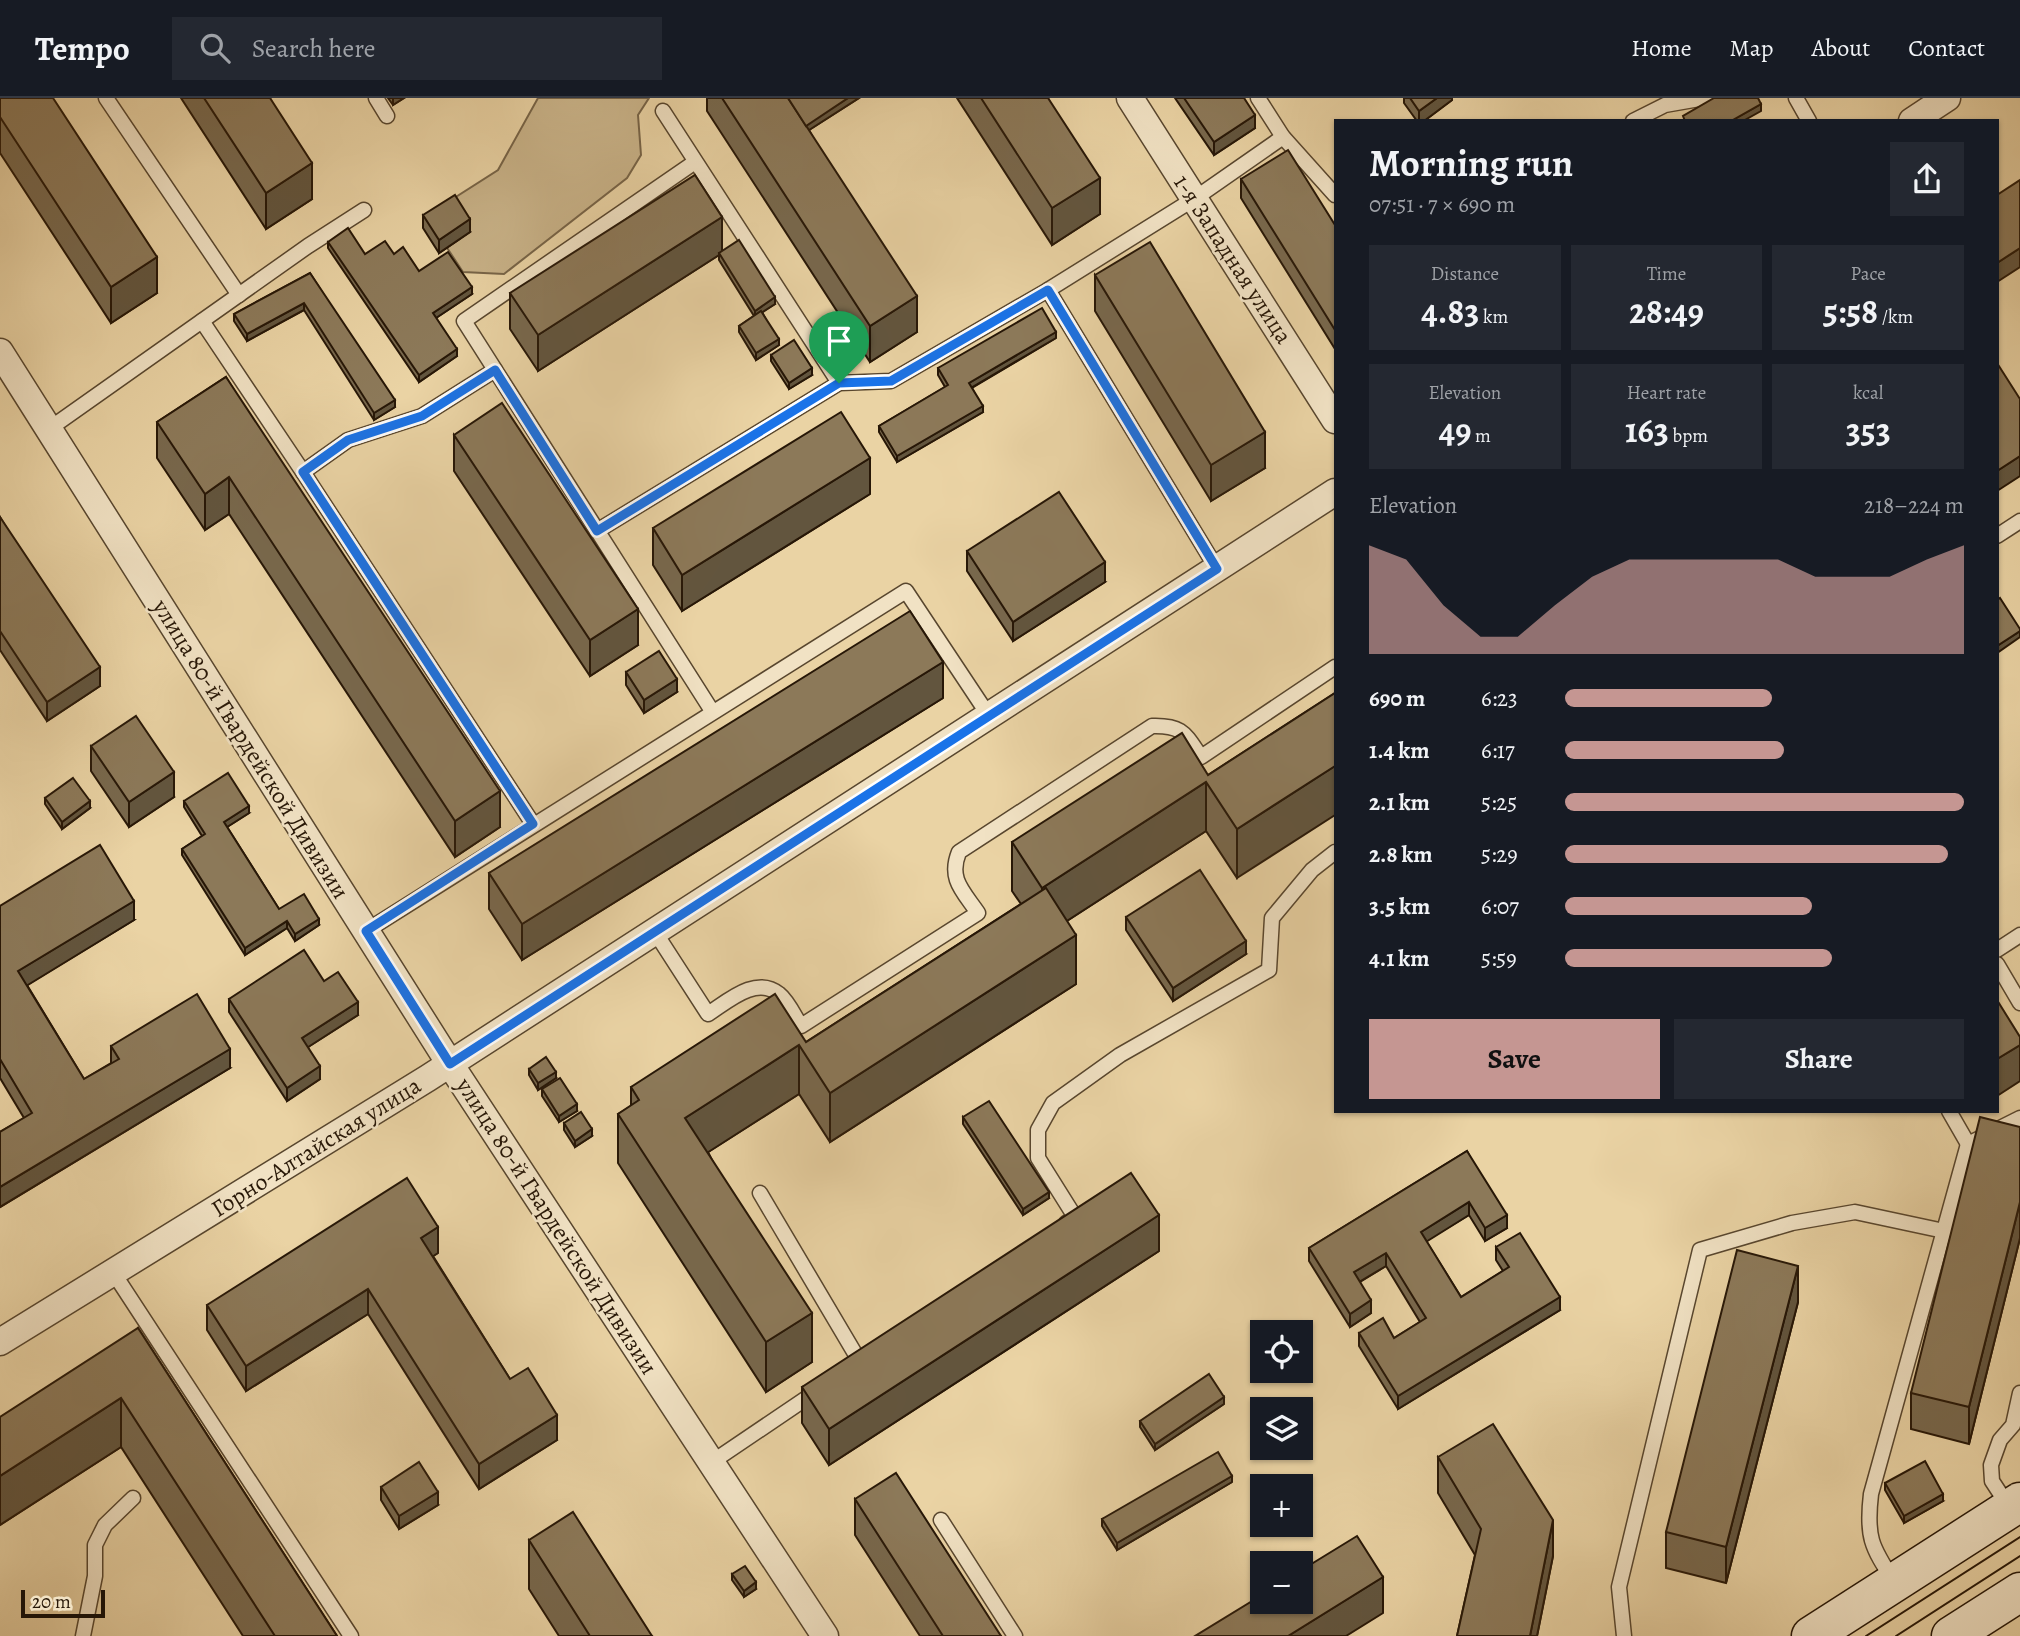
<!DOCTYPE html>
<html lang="en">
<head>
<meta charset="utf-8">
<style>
  :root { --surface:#171b24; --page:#242831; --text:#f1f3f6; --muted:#9ea1a6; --line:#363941; --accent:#c59692 }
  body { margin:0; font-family:Alegreya,serif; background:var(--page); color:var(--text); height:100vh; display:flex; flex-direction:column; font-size:26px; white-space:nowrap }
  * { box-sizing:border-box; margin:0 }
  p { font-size:23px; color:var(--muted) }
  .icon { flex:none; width:38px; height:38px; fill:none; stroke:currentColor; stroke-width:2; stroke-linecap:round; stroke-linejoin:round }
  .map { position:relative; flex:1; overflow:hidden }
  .panel { position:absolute; left:1334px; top:21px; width:665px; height:994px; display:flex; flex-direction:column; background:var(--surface); border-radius:0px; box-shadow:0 2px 5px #0004 }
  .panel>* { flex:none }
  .buttons { position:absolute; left:1250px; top:1222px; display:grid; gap:14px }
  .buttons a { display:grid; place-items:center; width:63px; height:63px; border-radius:0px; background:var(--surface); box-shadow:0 2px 5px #0004; font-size:35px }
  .scale { position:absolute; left:21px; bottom:18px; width:84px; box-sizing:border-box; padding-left:7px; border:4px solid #271707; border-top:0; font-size:19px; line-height:24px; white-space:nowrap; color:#271707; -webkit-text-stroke:5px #f1e2c4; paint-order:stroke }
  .pin { position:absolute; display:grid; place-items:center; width:60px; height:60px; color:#fff; margin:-72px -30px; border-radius:50% 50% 50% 0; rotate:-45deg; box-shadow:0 0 7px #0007 }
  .pin .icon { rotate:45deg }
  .round { display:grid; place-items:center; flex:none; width:74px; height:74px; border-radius:0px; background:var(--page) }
  .summary { display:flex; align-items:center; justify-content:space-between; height:119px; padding:0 35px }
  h1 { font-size:38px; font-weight:600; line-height:52px }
  .metrics { display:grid; grid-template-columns:repeat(3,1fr); gap:10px; height:119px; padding:7px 35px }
  .metrics div { display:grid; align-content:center; border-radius:0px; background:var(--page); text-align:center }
  .metrics b { font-size:35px; font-weight:600 }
  .metrics small { font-size:19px; font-weight:400 }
  .metrics p { font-size:19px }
  .chart { height:196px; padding:14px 35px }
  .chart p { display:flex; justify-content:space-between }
  .chart svg { width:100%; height:126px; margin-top:7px; fill:var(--accent); opacity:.7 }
  .cta { display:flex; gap:14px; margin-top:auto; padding:14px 35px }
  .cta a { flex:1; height:80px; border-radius:0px; background:var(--accent); color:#111; font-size:28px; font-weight:600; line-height:80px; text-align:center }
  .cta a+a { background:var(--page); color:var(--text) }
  ul { padding:0 35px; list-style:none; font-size:23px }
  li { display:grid; grid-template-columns:112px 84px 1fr; align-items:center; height:52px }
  li i { height:18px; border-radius:9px; background:var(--accent) }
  header { display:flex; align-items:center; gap:42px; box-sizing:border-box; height:98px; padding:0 35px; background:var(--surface); border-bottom:2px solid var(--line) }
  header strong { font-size:33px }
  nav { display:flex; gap:38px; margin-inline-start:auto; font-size:24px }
  .search { width:490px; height:63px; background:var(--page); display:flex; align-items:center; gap:18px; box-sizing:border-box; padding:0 24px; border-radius:0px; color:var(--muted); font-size:26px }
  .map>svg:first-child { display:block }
  .green { fill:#c9b389; stroke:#786548; stroke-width:2 }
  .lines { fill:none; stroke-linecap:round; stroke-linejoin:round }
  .service-casing { stroke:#58462e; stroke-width:17 }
  .minor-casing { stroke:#58462e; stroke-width:29 }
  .secondary-casing { stroke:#271707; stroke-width:41 }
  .service { stroke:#f1e2c4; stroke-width:14 }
  .minor { stroke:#f1e2c4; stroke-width:26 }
  .secondary { stroke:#f1e2c4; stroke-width:38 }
  .tram { stroke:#271707; stroke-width:2 }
  .wall { fill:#78684d; stroke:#271707; stroke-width:2 }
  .shaded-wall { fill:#62553e; stroke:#271707; stroke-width:2 }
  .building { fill:#8c7959; stroke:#271707; stroke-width:2 }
  .route-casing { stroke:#fff; stroke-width:14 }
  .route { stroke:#1a73e8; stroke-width:9 }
  .labels { text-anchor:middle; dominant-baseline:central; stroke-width:5; stroke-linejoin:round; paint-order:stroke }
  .street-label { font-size:24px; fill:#271707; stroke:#f1e2c4 }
</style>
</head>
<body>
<header>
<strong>Tempo</strong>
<div class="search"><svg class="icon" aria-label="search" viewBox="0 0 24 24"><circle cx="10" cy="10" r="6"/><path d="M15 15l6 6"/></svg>Search here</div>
<nav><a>Home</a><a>Map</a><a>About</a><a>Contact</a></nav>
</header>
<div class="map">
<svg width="2020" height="1538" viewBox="0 0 2020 1538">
  <rect width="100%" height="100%" fill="#ead3a4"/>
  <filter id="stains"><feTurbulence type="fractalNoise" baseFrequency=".00286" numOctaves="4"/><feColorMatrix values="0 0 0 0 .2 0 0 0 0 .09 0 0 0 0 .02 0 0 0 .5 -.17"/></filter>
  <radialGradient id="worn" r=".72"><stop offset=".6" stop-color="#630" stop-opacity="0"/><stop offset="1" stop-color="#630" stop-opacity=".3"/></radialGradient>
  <path class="green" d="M538,0H649L638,17L641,57L627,80L504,176L463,174L426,118L498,72Z"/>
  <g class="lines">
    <g class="service-casing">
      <g id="service">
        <path d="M106,0L239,197"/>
        <path d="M376,0L387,18"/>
        <path d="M1258,0L1283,39L1335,97"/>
        <path d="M1796,0L1809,23"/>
        <path d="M663,13L839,285"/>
        <path d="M1633,23L1665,7L1705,0"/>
        <path d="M695,64L464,223L712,613"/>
        <path d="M1048,192L1217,471"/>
        <path d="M202,223L303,374L533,726"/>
        <path d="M49,331L308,148L364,112"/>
        <path d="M303,374L348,342L422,318L495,272"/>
        <path d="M597,433L839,285L891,283L1048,192L1194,101L1283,39"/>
        <path d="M1997,438L2020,423"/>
        <path d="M366,833L906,493L989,618"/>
        <path d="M655,834L708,916C727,904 756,877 779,896C788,903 795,919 801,928L978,815C963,793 948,781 959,754L1152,628C1183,627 1185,636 1201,659L1335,569"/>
        <path d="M1997,852L2020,837"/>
        <path d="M1997,866L2020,905"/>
        <path d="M1949,1013L1968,1046L2020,1020"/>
        <path d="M760,1095L860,1264"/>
        <path d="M1066,1125L1075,1119L1038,1060V1032L1053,1005L1120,957L1269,872L1272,820L1312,772L1335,754"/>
        <path d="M113,1174L351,1538"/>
        <path d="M712,1364L817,1293"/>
        <path d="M2009,1409L1992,1383L1991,1367L2000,1342L2013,1327L2020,1295"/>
        <path d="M941,1422L1015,1538"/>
        <path d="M1894,1483C1871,1449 1866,1438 1871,1396L1968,1046"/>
        <path d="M83,1538L95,1478V1447L105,1427L133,1400"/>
        <path d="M1624,1538L1619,1489L1700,1152L1792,1125L1855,1114L1944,1133"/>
      </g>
    </g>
    <g class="minor-casing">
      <g id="minor">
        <path d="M1130,0L1335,322"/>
        <path d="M1912,23L1947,0"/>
        <path d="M0,254L450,966L825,1538"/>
        <path d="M0,1244L428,980L1335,394"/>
      </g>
    </g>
    <g class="secondary-casing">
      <g id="secondary">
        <path d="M1811,1538L2020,1404"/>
        <path d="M1951,1538L2020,1494"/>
      </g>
    </g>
    <use href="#service" class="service"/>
    <use href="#minor" class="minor"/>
    <use href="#secondary" class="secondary"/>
    <g class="tram">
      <path d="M1866,1538L2020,1439"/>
      <path d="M1896,1538L2020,1458"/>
    </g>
  </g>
  <g class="wall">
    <path d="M0,0L157,195L111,225L0,55Z"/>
    <path d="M181,0H270L312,101L266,131Z"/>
    <path d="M388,0H404L393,7Z"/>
    <path d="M707,0H859L809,32L917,234L870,264L707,13Z"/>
    <path d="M957,0H1048L1100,116L1052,147Z"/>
    <path d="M1175,0H1244L1255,30L1214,57Z"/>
    <path d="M1404,0H1452V2L1424,23H1417L1404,5Z"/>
    <path d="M1241,81L1335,127V251L1241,100Z"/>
    <path d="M423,117L470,134L439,155L423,130Z"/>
    <path d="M328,144L365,156H394L419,173L472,196L436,220L457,258L419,284L328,150Z"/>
    <path d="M722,153L775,206L762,214L779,247L756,262L739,234V228L754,218L719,162V157L538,273L510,231V195Z"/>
    <path d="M310,175L395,309L374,322L304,212L247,243L234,223V216Z"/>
    <path d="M1095,177L1265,370L1211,403L1095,213Z"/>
    <path d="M1056,240L972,290L983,314L897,364L879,334V328L945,289L938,277V270Z"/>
    <path d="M771,257L812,277L789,291L771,263Z"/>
    <path d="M226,279L500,729L455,759L229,416L205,432L157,360V324Z"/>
    <path d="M454,337L638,547L590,578L454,373Z"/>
    <path d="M870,396L682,513L653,467V430Z"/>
    <path d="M0,419L100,588L47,623L0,552Z"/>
    <path d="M967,453L1105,484L1013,543L967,473Z"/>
    <path d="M626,574L677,594L644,615L626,587Z"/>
    <path d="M1335,595L1237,780L1206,733L1067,823L1076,886L830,1044L799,996L708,1054L812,1264L766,1294L618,1065V1016L631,1008V989L806,944L1021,806L1012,793V744L1208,677Z"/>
    <path d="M943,600L522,862L489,811V775Z"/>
    <path d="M91,648L174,699L129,729L91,673Z"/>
    <path d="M45,700L90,710L62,731L45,706Z"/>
    <path d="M184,703L249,715L227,729L279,811L319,827L295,843L287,830L245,857L182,757V751L202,738L184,709Z"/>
    <path d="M0,808L134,822L27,887L84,981L111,965V948L230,970L0,1109V1034L24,1020L0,980Z"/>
    <path d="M1126,819L1246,856L1173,903L1126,832Z"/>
    <path d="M324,883L358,917L308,949L320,981L287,1003L229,914V901Z"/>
    <path d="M529,971L556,980L538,992L529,977Z"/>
    <path d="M542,991L577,1013L559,1024L542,998Z"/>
    <path d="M963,1019L1049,1100L1023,1117L963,1026Z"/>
    <path d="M564,1025L592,1038L575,1049L564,1032Z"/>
    <path d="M2020,1029V1140L1969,1346L1911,1331V1295Z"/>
    <path d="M1467,1053L1507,1130L1485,1143L1469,1117L1426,1143L1461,1199L1503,1173L1496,1162V1149L1560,1212L1398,1311L1359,1248V1235L1394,1240L1420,1224L1386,1168L1360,1184L1371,1215L1350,1229L1309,1163V1150Z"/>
    <path d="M1159,1153L829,1367L802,1325V1289Z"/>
    <path d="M438,1155L433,1158L510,1281L557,1342L479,1391L368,1216L246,1293L207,1232V1207Z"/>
    <path d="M1798,1204L1726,1485L1666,1470V1434Z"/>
    <path d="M138,1230L337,1538H243L121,1349L0,1427Z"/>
    <path d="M1224,1306L1155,1352L1140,1329V1323Z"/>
    <path d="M1438,1359L1553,1458L1537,1538H1457L1475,1457L1438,1395Z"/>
    <path d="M1232,1384L1117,1452L1102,1428V1421Z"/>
    <path d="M1885,1385L1943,1403L1904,1425L1885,1392Z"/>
    <path d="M381,1389L438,1407L399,1431L381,1402Z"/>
    <path d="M855,1401L1001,1538H920L855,1437Z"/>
    <path d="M529,1442L652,1538H559L529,1491Z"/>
    <path d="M732,1476L756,1491L744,1499L732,1482Z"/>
  </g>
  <g class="shaded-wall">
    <path d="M393,0H404L393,7Z"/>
    <path d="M848,0H859L792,43V36Z"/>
    <path d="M1437,0H1452V2L1424,23H1419V13Z"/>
    <path d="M1761,6V13L1743,23H1731Z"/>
    <path d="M1255,17V30L1214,57V44Z"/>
    <path d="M312,65V101L266,131V95Z"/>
    <path d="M1100,80V116L1052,147V110Z"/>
    <path d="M722,119V155H719V157L538,273V237Z"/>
    <path d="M470,121V134L439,155V142Z"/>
    <path d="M2020,150V169L1997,184V165Z"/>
    <path d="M157,159V195L111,225V189Z"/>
    <path d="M472,189V196L433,222V215Z"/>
    <path d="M917,198V234L870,264V228Z"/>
    <path d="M775,199V206L755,219V213Z"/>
    <path d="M304,205V212L247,243V236Z"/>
    <path d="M1056,234V240L969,291V285Z"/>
    <path d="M779,241V247L756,262V255Z"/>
    <path d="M457,251V258L419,284V277Z"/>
    <path d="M812,270V277L789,291V285Z"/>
    <path d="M395,302V309L374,322V315Z"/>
    <path d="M983,308V314L897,364V358Z"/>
    <path d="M1265,334V370L1211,403V367Z"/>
    <path d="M2020,358V378L1997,393V373Z"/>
    <path d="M870,360V396L682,513V477Z"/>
    <path d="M229,379V416L205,432V396Z"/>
    <path d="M1105,464V484L1013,543V524Z"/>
    <path d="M638,511V547L590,578V542Z"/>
    <path d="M2020,533V539L1997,555V548Z"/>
    <path d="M943,564V600L522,862V826Z"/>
    <path d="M100,569V588L47,623V604Z"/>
    <path d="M677,581V594L644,615V602Z"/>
    <path d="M1335,668V717L1237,780V731Z"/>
    <path d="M174,674V699L129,729V704Z"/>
    <path d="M1206,684V733L1042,839V790Z"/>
    <path d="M500,693V729L455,759V723Z"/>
    <path d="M90,703V710L62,731V724Z"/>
    <path d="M249,708V715L224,731V724Z"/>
    <path d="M134,803V822L18,893V873Z"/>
    <path d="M319,821V827L295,843V836Z"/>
    <path d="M287,823V830L245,857V850Z"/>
    <path d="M1076,837V886L830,1044V995Z"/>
    <path d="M1246,843V856L1173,903V890Z"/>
    <path d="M358,904V917L302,953V940Z"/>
    <path d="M799,947V996L685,1069V1020Z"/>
    <path d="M2020,947V983L1997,998V961Z"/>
    <path d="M230,951V970L0,1109V1089Z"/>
    <path d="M320,968V981L287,1003V990Z"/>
    <path d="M556,974V980L538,992V985Z"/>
    <path d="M577,1006V1013L559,1024V1018Z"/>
    <path d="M592,1031V1038L575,1049V1043Z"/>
    <path d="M1049,1094V1100L1023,1117V1111Z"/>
    <path d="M1469,1104V1117L1421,1147V1134Z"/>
    <path d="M2020,1104V1140L1969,1346V1309Z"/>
    <path d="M1159,1117V1153L829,1367V1331Z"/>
    <path d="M1507,1117V1130L1485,1143V1130Z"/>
    <path d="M438,1129V1155L421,1166V1140Z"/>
    <path d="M1386,1155V1168L1354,1187V1174Z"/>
    <path d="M1798,1168V1204L1726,1485V1449Z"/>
    <path d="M368,1191V1216L246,1293V1268Z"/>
    <path d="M1560,1199V1212L1398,1311V1298Z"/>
    <path d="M1371,1202V1215L1350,1229V1216Z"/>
    <path d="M812,1215V1264L766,1294V1244Z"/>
    <path d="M1224,1299V1306L1155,1352V1346Z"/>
    <path d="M121,1300V1349L0,1427V1378Z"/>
    <path d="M557,1317V1342L479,1391V1366Z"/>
    <path d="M1232,1378V1384L1117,1452V1445Z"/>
    <path d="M438,1394V1407L399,1431V1418Z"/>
    <path d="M1943,1396V1403L1904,1425V1418Z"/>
    <path d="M1553,1422V1458L1537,1538H1530Z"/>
    <path d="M1383,1479V1515L1346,1538H1288Z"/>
    <path d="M756,1484V1491L744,1499V1493Z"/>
  </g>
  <g class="building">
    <path d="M0,0H53L157,159L111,189L0,19Z"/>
    <path d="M204,0H270L312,65L266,95Z"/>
    <path d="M722,0H788L917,198L870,228Z"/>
    <path d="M788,0H848L806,28Z"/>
    <path d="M981,0H1048L1100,80L1052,110Z"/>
    <path d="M1184,0H1244L1255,17L1214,44Z"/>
    <path d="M1410,0H1437L1419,13Z"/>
    <path d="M1714,0H1758L1761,6L1731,23H1685L1683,18Z"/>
    <path d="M1288,52L1335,127V232L1241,81Z"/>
    <path d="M695,77L722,119L538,237L510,195Z"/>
    <path d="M2020,82V150L1997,165V97Z"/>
    <path d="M455,97L470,121L439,142L423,117Z"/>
    <path d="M348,130L365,156L385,143L394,156L403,149L419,173L448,154L472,189L433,215L457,251L419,277L328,144Z"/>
    <path d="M739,142L775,199L755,213L719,155Z"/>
    <path d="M1150,144L1265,334L1211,367L1095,177Z"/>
    <path d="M310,175L395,302L374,315L304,205L247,236L234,216Z"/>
    <path d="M1042,210L1056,234L969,285L983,308L897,358L879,328L948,287L938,270Z"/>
    <path d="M761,213L779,241L756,255L739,228Z"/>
    <path d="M794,242L812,270L789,285L771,257Z"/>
    <path d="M1997,265L2020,301V358L1997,373Z"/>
    <path d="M226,279L500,693L455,723L229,379L205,396L157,324Z"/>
    <path d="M502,305L638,511L590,542L454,337Z"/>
    <path d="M841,314L870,360L682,477L653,430Z"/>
    <path d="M1059,394L1105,464L1013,524L967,453Z"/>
    <path d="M0,419L100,569L47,604L0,533Z"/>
    <path d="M2000,500L2020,531V533L1997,548V502Z"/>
    <path d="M910,513L943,564L522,826L489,775Z"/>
    <path d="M659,553L677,581L644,602L626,574Z"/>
    <path d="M1335,595V668L1237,731L1206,684L1042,790L1012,744L1182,635L1208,677Z"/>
    <path d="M136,618L174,674L129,704L91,648Z"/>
    <path d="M228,675L249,708L224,724L279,811L304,796L319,821L295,836L287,823L245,850L182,751L205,736L184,703Z"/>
    <path d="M73,680L90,703L62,724L45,700Z"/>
    <path d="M100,747L134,803L18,873L84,981L119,961L111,948L197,896L230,951L0,1089V1034L32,1015L0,961V808Z"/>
    <path d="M1200,772L1246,843L1173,890L1126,819Z"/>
    <path d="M1046,790L1076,837L830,995L799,947L685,1020L812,1215L766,1244L618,1016L639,1002L631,989L775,896L806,944Z"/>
    <path d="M304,852L324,883L338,874L358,904L302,940L320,968L287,990L229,901Z"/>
    <path d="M1997,902L2020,939V947L1997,961Z"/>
    <path d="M546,959L556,974L538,985L529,971Z"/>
    <path d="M560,980L577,1006L559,1018L542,991Z"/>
    <path d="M989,1003L1049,1094L1023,1111L963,1019Z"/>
    <path d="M581,1014L592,1031L575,1043L564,1025Z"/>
    <path d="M1980,1019L2020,1029V1104L1969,1309L1911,1295Z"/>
    <path d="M1467,1053L1507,1117L1485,1130L1469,1104L1421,1134L1461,1199L1509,1169L1496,1149L1520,1135L1560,1199L1398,1298L1359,1235L1383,1220L1394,1240L1426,1220L1386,1155L1354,1174L1371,1202L1350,1216L1309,1150Z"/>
    <path d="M1131,1075L1159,1117L829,1331L802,1289Z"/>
    <path d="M407,1080L438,1129L421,1140L510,1281L528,1270L557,1317L479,1366L368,1191L246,1268L207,1207Z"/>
    <path d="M1737,1152L1798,1168L1726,1449L1666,1434Z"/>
    <path d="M138,1230L337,1538H275L121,1300L0,1378V1319Z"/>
    <path d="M1209,1276L1224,1299L1155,1346L1140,1323Z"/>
    <path d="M1493,1326L1553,1422L1530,1538H1457L1481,1431L1438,1359Z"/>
    <path d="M1218,1354L1232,1378L1117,1445L1102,1421Z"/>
    <path d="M1925,1363L1943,1396L1904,1418L1885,1385Z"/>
    <path d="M419,1364L438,1394L399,1418L381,1389Z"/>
    <path d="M896,1375L1001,1538H943L855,1401Z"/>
    <path d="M573,1414L652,1538H590L529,1442Z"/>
    <path d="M1357,1438L1383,1479L1288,1538H1195L1262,1497V1503H1300V1473Z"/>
    <path d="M745,1468L756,1484L744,1493L732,1476Z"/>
  </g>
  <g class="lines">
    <g class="route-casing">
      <path id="route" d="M1048,192L1217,471L450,966L366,833L533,726L303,374L348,342L422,318L495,272L597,433L839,285L891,283Z"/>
    </g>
    <use href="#route" class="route"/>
  </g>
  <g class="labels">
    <g class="street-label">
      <text transform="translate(1233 161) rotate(57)">1-я Западная улица</text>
      <text transform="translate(251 651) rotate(58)">улица 80-й Гвардейской Дивизии</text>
      <text transform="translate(316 1049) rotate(-32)">Горно-Алтайская улица</text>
      <text transform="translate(557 1128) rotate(57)">улица 80-й Гвардейской Дивизии</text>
    </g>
  </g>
  <rect width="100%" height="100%" filter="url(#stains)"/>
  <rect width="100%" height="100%" fill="url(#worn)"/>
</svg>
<div class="buttons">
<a><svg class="icon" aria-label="locate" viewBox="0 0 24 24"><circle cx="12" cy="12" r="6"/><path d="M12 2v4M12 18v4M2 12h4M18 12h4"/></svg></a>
<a><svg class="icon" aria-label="layers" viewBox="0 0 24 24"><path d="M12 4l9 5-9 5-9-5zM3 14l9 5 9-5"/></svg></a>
<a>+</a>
<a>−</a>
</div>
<div class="scale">20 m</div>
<div class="pin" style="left:839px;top:285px;background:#1e9e55"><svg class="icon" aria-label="arrive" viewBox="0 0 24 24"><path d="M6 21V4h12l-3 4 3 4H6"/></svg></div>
<section class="panel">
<div class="summary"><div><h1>Morning run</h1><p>07:51 · 7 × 690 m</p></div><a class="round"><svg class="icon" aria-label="share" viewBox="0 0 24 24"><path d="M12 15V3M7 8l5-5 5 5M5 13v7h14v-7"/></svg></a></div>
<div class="metrics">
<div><p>Distance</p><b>4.83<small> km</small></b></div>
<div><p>Time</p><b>28:49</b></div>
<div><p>Pace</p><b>5:58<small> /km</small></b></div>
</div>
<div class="metrics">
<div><p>Elevation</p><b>49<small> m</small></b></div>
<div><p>Heart rate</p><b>163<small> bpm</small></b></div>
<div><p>kcal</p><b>353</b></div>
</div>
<div class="chart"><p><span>Elevation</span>218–224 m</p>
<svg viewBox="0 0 160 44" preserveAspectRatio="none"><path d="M0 44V6L10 11L20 27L30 38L40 38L50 27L60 17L70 11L80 11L90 11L100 11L110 11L120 17L130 17L140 17L150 11L160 6V44z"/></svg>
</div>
<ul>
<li><b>690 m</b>6:23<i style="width:52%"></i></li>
<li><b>1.4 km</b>6:17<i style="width:55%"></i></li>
<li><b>2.1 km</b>5:25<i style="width:100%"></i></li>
<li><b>2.8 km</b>5:29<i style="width:96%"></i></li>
<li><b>3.5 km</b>6:07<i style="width:62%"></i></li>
<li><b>4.1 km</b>5:59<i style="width:67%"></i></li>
</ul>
<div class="cta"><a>Save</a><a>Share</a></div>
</section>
</div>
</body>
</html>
